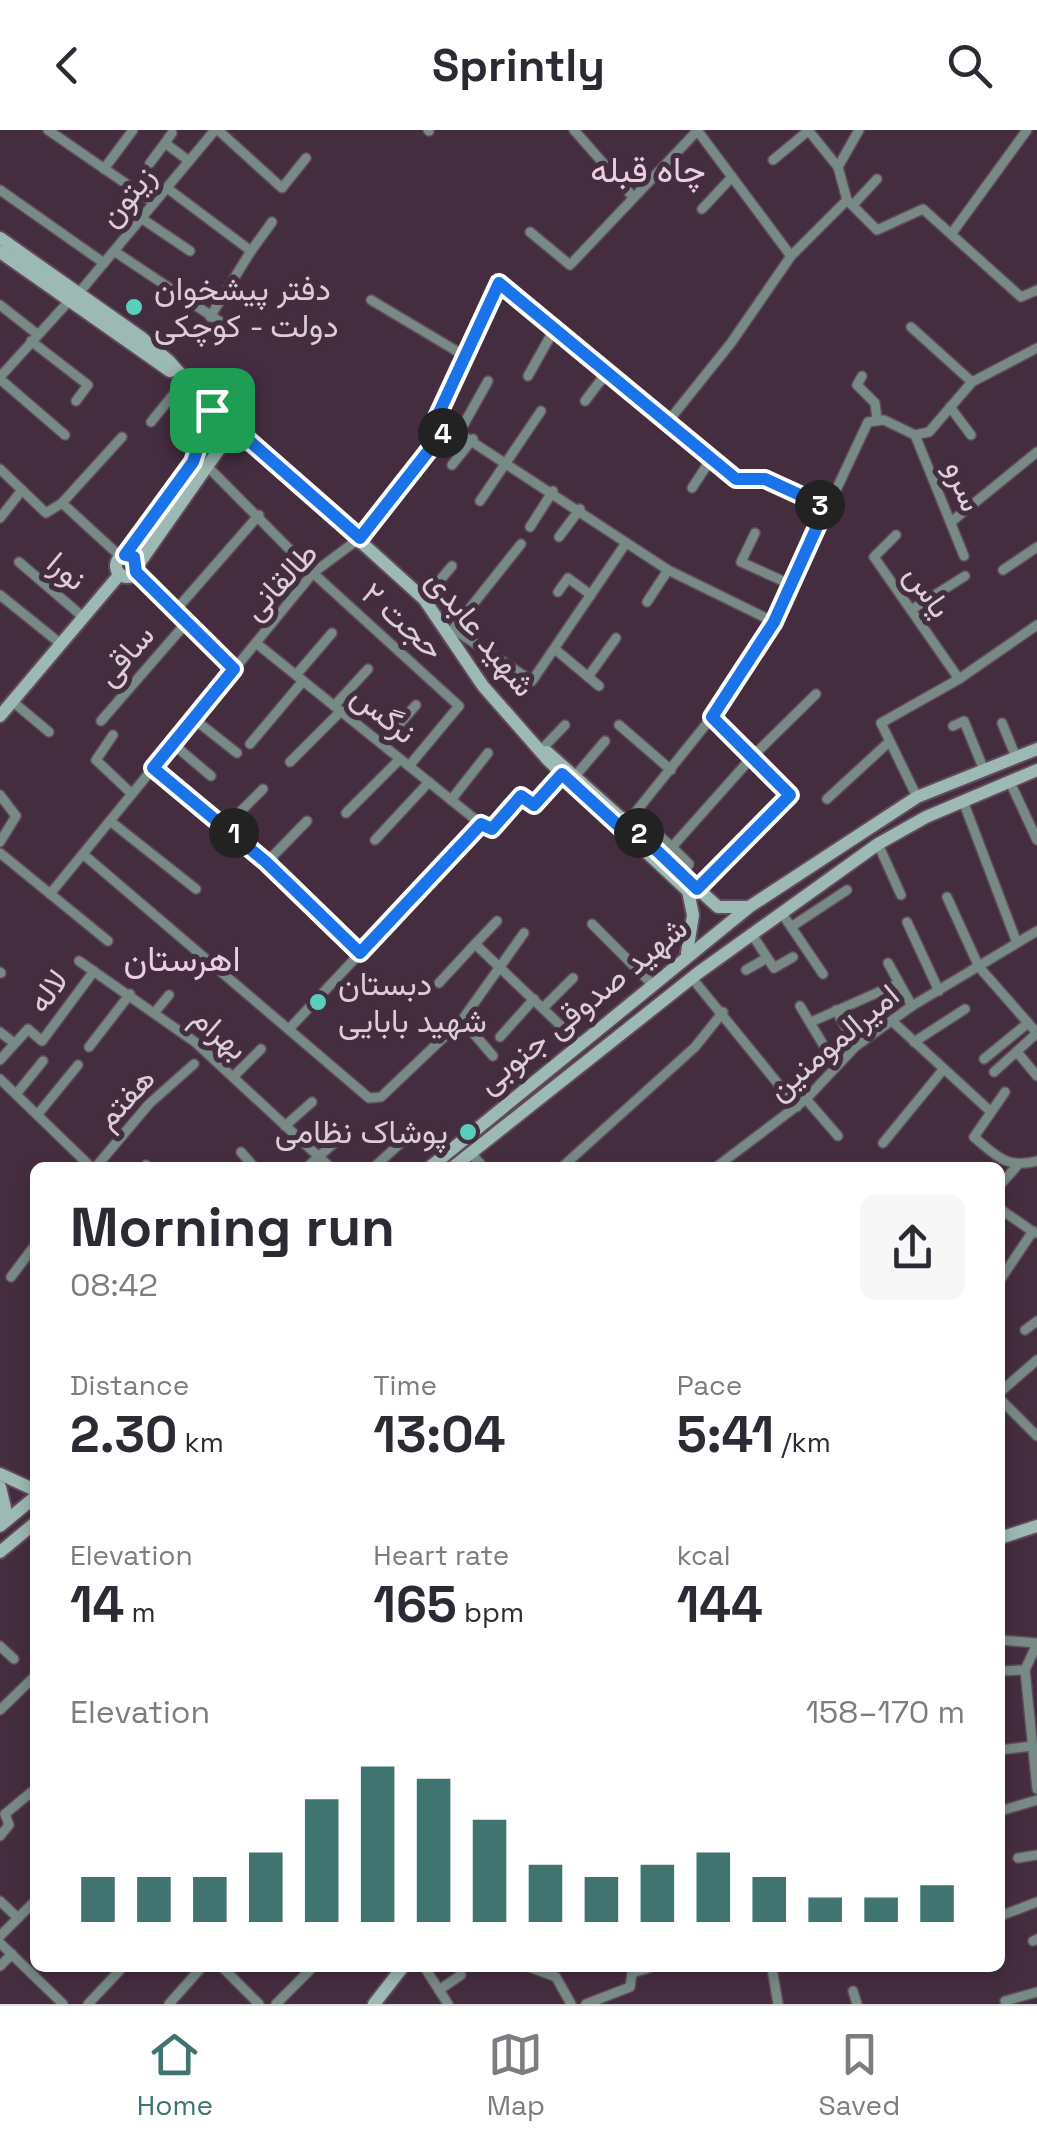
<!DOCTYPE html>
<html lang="en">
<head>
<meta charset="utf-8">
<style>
  :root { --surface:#fff; --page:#f7f7f7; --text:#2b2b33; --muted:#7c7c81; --line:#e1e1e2; --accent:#407471 }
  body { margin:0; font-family:"Space Grotesk",Vazirmatn,sans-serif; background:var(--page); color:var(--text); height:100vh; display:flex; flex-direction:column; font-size:38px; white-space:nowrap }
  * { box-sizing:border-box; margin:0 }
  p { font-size:32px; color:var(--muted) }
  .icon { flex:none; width:55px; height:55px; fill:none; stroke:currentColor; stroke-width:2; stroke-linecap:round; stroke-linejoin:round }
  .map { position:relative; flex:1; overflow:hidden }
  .drawer { position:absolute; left:30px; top:1032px; width:975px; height:810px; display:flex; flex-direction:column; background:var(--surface); border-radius:15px; box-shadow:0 5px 15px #0003 }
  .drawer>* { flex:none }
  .pin { position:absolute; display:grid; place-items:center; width:85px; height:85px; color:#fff; margin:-42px; border-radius:20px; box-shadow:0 5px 15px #0006 }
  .km { position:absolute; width:50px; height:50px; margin:-25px; border-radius:50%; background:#222; color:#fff; font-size:28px; line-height:50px; text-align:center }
  .round { display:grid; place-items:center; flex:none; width:105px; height:105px; border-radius:15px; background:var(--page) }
  .headline { display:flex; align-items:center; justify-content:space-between; height:170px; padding:0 40px }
  h1 { font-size:55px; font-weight:600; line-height:75px }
  .metrics { display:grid; grid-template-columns:repeat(3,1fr); gap:15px; height:170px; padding:10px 40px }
  .metrics div { display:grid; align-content:center }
  .metrics b { font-size:50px; font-weight:600 }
  .metrics small { font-size:28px; font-weight:400 }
  .metrics p { font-size:28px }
  .chart { height:280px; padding:20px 40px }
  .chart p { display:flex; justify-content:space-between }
  .chart svg { width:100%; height:180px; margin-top:10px; stroke:var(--accent); stroke-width:6 }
  header { display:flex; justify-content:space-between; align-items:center; height:130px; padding:0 40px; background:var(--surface); font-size:45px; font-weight:600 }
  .dock { display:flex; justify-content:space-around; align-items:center; height:140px; border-top:2px solid var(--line); background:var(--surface); font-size:28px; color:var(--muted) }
  .dock a { display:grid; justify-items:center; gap:5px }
  .dock .current { color:var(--accent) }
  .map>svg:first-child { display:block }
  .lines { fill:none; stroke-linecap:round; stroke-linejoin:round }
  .street-casing { stroke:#604a5b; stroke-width:12 }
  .secondary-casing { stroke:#604a5b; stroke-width:16 }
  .street { stroke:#788a86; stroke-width:9 }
  .secondary { stroke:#9db9b3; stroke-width:12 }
  .route-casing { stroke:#fff; stroke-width:20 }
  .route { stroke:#1a73e8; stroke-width:12 }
  .poi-dot { fill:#5acebd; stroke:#452d40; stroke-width:4 }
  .labels { text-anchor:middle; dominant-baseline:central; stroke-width:10; stroke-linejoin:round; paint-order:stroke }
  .street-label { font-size:32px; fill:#ddcdd8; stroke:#452d40 }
  .poi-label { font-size:32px; fill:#ddcdd8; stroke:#452d40; text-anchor:start }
  .neighbourhood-label { font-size:35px; fill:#eccde4; stroke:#452d40 }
</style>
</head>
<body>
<header><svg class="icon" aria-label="back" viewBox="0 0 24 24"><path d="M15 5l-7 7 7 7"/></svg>Sprintly<svg class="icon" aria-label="search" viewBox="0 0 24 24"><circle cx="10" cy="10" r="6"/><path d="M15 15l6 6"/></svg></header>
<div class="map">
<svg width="1037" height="1874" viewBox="0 0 1037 1874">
  <rect width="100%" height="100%" fill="#452d40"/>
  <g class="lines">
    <g class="street-casing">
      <g id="street">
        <path d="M48,0L154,73"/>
        <path d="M218,0L282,58L306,28"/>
        <path d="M428,0L429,1"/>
        <path d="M574,0L633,67"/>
        <path d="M697,0L791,126"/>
        <path d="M808,0L838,37"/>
        <path d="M172,3L165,13L189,31"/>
        <path d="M773,30L808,1"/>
        <path d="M150,33L165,13"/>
        <path d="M104,39L133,0"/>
        <path d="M167,58L251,121L210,187"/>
        <path d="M0,60L104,133"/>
        <path d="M847,70L877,100L923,79L1021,167L1037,160"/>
        <path d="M853,75L877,49"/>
        <path d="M702,79L732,47"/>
        <path d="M141,88L190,121"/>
        <path d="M530,102L570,135L698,0"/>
        <path d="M952,103L1027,0"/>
        <path d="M114,121L231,199"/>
        <path d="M251,121L272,92"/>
        <path d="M78,164L215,0"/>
        <path d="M371,170L465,226"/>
        <path d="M0,175L37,204"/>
        <path d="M911,197L972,252"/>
        <path d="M31,211L88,255L76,271"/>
        <path d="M528,246L555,198"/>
        <path d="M862,246L857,255L875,273L877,289"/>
        <path d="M0,247L69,171"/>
        <path d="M0,249L65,305"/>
        <path d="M585,271L607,242"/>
        <path d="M950,277L971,305"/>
        <path d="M151,292L185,250"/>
        <path d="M666,294L731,213L791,126L847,70L838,37L859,0"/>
        <path d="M448,296L668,440L774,492"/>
        <path d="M460,301L488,251"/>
        <path d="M915,305L964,426"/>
        <path d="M452,335L473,309"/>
        <path d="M209,338L313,443L459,576L409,636"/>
        <path d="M0,339L46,383L62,373L121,427"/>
        <path d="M692,358L711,329"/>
        <path d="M480,371L541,281"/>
        <path d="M62,373L122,307"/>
        <path d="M0,388L22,360"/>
        <path d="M951,392L1037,322"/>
        <path d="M530,397L553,361"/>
        <path d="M755,403L741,432L792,455"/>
        <path d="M896,405L874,427L959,549"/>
        <path d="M559,407L580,379"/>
        <path d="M19,432L83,487"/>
        <path d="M1003,440L1037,417"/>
        <path d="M136,442L235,539"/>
        <path d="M558,462L568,448L591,465"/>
        <path d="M0,465L61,514"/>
        <path d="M424,469L452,436"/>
        <path d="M647,472L668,440"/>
        <path d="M911,480L965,446"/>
        <path d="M175,481L259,385"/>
        <path d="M453,499L532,551L626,413"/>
        <path d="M451,502L521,414"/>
        <path d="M256,513L481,694"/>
        <path d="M556,520L599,556"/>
        <path d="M296,545L332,503"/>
        <path d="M588,547L616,508"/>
        <path d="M12,571L49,602"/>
        <path d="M334,576L368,539"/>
        <path d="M194,589L237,623"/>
        <path d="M101,591L187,492"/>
        <path d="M1002,593L1016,627"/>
        <path d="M619,595L671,640"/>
        <path d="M953,596L964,591L984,640"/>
        <path d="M113,605L96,630L132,664"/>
        <path d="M173,614L211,646"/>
        <path d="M250,614L303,551"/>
        <path d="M382,614L416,575"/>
        <path d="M542,619L565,595"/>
        <path d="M290,632L341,581"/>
        <path d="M153,638L267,732L360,823"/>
        <path d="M576,645L605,611"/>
        <path d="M1010,652L1037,710"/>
        <path d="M0,665L16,686L0,712"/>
        <path d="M917,667L881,593L959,549L1037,495"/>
        <path d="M827,669L889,612"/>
        <path d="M451,670L488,623"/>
        <path d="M963,671L1017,813"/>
        <path d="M346,683L400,629"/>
        <path d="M110,691L196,759"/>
        <path d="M643,692L672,717"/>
        <path d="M481,694L492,699L521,666L535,675L562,645"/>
        <path d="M626,694L712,587L774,492L868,292L884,290L915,305L929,302L972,252L1037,218"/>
        <path d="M226,696L263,659"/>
        <path d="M375,710L429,652"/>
        <path d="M878,714L901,765"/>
        <path d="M0,723L108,811"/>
        <path d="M83,724L369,968L381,967L462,890L524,803"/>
        <path d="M267,732L307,691"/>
        <path d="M683,745L689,734L672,717L753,626L712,587"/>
        <path d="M697,759L790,665L753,626L816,564"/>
        <path d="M50,764L313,443L360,408L448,296L437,287L499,153L736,349H765L826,377"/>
        <path d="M947,767L979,837L1037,903"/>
        <path d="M781,782L823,844"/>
        <path d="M497,791L475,814L579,913"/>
        <path d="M907,792L939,861"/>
        <path d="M592,794L651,853"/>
        <path d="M791,797L847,760"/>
        <path d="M751,803L774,838L793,827"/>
        <path d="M79,831L195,912L331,1038"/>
        <path d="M888,833L912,876"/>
        <path d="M746,840L767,828"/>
        <path d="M0,842L1,843"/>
        <path d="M692,848L797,977"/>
        <path d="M439,853L475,814"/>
        <path d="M800,876L836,936"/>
        <path d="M543,878L573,848"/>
        <path d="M836,880L856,916"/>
        <path d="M155,882L169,865"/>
        <path d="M462,890L493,926"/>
        <path d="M892,891L990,981"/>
        <path d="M811,892L899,853"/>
        <path d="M289,899L481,694"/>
        <path d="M0,902L14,913"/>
        <path d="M500,907L534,869"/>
        <path d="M914,912L965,879"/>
        <path d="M89,917L130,864"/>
        <path d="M1017,922L1037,946"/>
        <path d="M984,929L1028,893"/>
        <path d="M0,930L28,899L42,911L94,841"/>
        <path d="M994,942L1037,903"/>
        <path d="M233,947L261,919"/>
        <path d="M0,949L92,1038"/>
        <path d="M1005,962L974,1007C996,1026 1007,1039 1037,1031"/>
        <path d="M17,963L43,931"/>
        <path d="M806,969L838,1006"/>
        <path d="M38,984L78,935"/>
        <path d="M285,996L312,972"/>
        <path d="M883,1013L942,941"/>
        <path d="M241,1022L255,1038"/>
        <path d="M470,1022L484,1038"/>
        <path d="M95,1038L149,974L194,934"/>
        <path d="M144,1038L146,1035"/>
        <path d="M306,1038L344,1004"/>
        <path d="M373,1038L404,1010"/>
        <path d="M561,1038L695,917L723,882"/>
        <path d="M715,1038L806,969L856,916L912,876L1037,801"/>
        <path d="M1000,1055L1017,1036"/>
        <path d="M1000,1079L1035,1103"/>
        <path d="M11,1147L35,1115"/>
        <path d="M1000,1150L1033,1101"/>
        <path d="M1025,1200L1037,1191"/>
        <path d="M1000,1262L1037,1230"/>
        <path d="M1000,1269L1037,1306"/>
        <path d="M1000,1510L1037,1513"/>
        <path d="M1037,1514L1025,1540L1037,1659"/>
        <path d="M0,1516L14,1529"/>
        <path d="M1000,1541L1025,1540"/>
        <path d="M0,1580L35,1546"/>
        <path d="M1000,1620L1032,1616"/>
        <path d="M1000,1681L1037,1670"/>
        <path d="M5,1684L35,1659"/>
        <path d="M0,1706L9,1695L5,1684"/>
        <path d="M1018,1728L1037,1725"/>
        <path d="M0,1771L18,1788"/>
        <path d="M1000,1786L1037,1772"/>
        <path d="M0,1806L35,1771"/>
        <path d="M1033,1811L1037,1809"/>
        <path d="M0,1813L63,1874"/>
        <path d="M0,1836L12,1824"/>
        <path d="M223,1838L259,1874"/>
        <path d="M425,1838L448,1874"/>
        <path d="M532,1838L556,1847L571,1874"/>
        <path d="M772,1838L778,1874"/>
        <path d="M439,1860L461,1845"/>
        <path d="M853,1861L857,1874"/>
        <path d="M1005,1871L1037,1862"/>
        <path d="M88,1874L122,1838"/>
        <path d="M169,1874L201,1838"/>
        <path d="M276,1874L312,1838"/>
        <path d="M586,1874L630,1857L632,1843L649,1838"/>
      </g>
    </g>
    <g class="secondary-casing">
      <g id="secondary">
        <path d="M0,108L142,208L169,231L212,280"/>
        <path d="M0,122L170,241"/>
        <circle cx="223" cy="292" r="17"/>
        <path d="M238,301L424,469L483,556L548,630L688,761L693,785L687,823"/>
        <path d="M125,425L193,332L207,296"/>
        <circle cx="127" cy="436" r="11"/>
        <path d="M138,435L227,308"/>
        <path d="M0,586L120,444"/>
        <path d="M547,622L658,721"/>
        <path d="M687,749L718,777H746"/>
        <path d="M429,1038L749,777L917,667L1037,619"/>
        <path d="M452,1038L698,843L878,714L926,687L1037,640"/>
        <path d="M0,1344L35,1360"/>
        <path d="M0,1357L5,1378L0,1392"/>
        <path d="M0,1396L35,1367"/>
        <path d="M1000,1408L1037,1396"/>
        <path d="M0,1422L35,1393"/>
        <path d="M374,1874L402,1838"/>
      </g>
    </g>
    <use href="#street" class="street"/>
    <use href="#secondary" class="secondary"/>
  </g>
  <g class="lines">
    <g class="route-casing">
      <path id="route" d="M499,153L736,349H765L826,377L774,492L712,587L790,665L697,759L627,692L622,699L562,644L534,675L521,666L492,699L481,694L360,823L266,732L153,638L234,539L136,442L134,427L125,425L193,332L209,284L222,275L236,281L238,301L360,408L448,296L437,287Z"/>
    </g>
    <use href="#route" class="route"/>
  </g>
  <g class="poi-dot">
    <circle cx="134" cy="177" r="10"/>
    <circle cx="318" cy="872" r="10"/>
    <circle cx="468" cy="1002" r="10"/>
  </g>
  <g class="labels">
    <g class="street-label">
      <text transform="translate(127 66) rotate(-50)">زیتون</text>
      <text transform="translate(964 356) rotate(69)">سرو</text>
      <text transform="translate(67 441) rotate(40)">نورا</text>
      <text transform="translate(280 451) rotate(-47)">طالقانی</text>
      <text transform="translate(928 461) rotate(55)">یاس</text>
      <text transform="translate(403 491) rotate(42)">حجت ۲</text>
      <text transform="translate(481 503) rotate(51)">شهید عابدی</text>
      <text transform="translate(125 525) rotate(-49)">ساقی</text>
      <text transform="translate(384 584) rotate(39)">نرگس</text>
      <text transform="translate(48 861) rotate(-53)">لاله</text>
      <text transform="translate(582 875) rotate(-39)">شهید صدوقی جنوبی</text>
      <text transform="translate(220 903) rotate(41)">بهرام</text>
      <text transform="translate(833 912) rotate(-40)">امیرالمومنین</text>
      <text transform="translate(125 968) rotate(-47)">هفتم</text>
    </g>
    <g class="poi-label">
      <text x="154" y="159">دفتر پیشخوان<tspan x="154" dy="37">دولت - کوچکی</tspan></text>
      <text x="338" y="854">دبستان<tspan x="338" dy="37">شهید بابایی</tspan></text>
      <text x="448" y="1002" text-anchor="end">پوشاک نظامی</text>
    </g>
    <g class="neighbourhood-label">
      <text x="648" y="40">چاه قبله</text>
      <text x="182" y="829">اهرستان</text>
    </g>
  </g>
</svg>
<div class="pin" style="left:212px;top:280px;background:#1e9e55"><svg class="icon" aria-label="arrive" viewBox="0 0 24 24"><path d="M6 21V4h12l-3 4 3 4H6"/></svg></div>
<b class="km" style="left:234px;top:703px">1</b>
<b class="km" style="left:639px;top:703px">2</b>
<b class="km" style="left:820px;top:375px">3</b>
<b class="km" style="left:443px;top:303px">4</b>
<section class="drawer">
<div class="headline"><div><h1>Morning run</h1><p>08:42</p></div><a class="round"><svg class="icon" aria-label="share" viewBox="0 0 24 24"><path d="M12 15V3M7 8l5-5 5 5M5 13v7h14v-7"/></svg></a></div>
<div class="metrics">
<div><p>Distance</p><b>2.30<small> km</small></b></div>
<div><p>Time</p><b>13:04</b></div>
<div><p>Pace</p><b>5:41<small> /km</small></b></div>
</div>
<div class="metrics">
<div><p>Elevation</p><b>14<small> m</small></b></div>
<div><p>Heart rate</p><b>165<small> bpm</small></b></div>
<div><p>kcal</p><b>144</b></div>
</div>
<div class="chart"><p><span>Elevation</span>158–170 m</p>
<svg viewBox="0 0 160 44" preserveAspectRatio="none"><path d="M5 44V33M15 44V33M25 44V33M35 44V27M45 44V14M55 44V6M65 44V9M75 44V19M85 44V30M95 44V33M105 44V30M115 44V27M125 44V33M135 44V38M145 44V38M155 44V35"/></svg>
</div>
</section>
</div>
<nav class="dock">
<a class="current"><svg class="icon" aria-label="home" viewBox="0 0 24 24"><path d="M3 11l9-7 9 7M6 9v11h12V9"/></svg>Home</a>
<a><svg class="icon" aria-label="map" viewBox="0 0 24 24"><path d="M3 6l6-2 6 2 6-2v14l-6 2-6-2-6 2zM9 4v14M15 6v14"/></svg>Map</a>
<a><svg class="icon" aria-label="saved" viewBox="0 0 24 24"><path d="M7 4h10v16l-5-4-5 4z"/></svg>Saved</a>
</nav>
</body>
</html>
